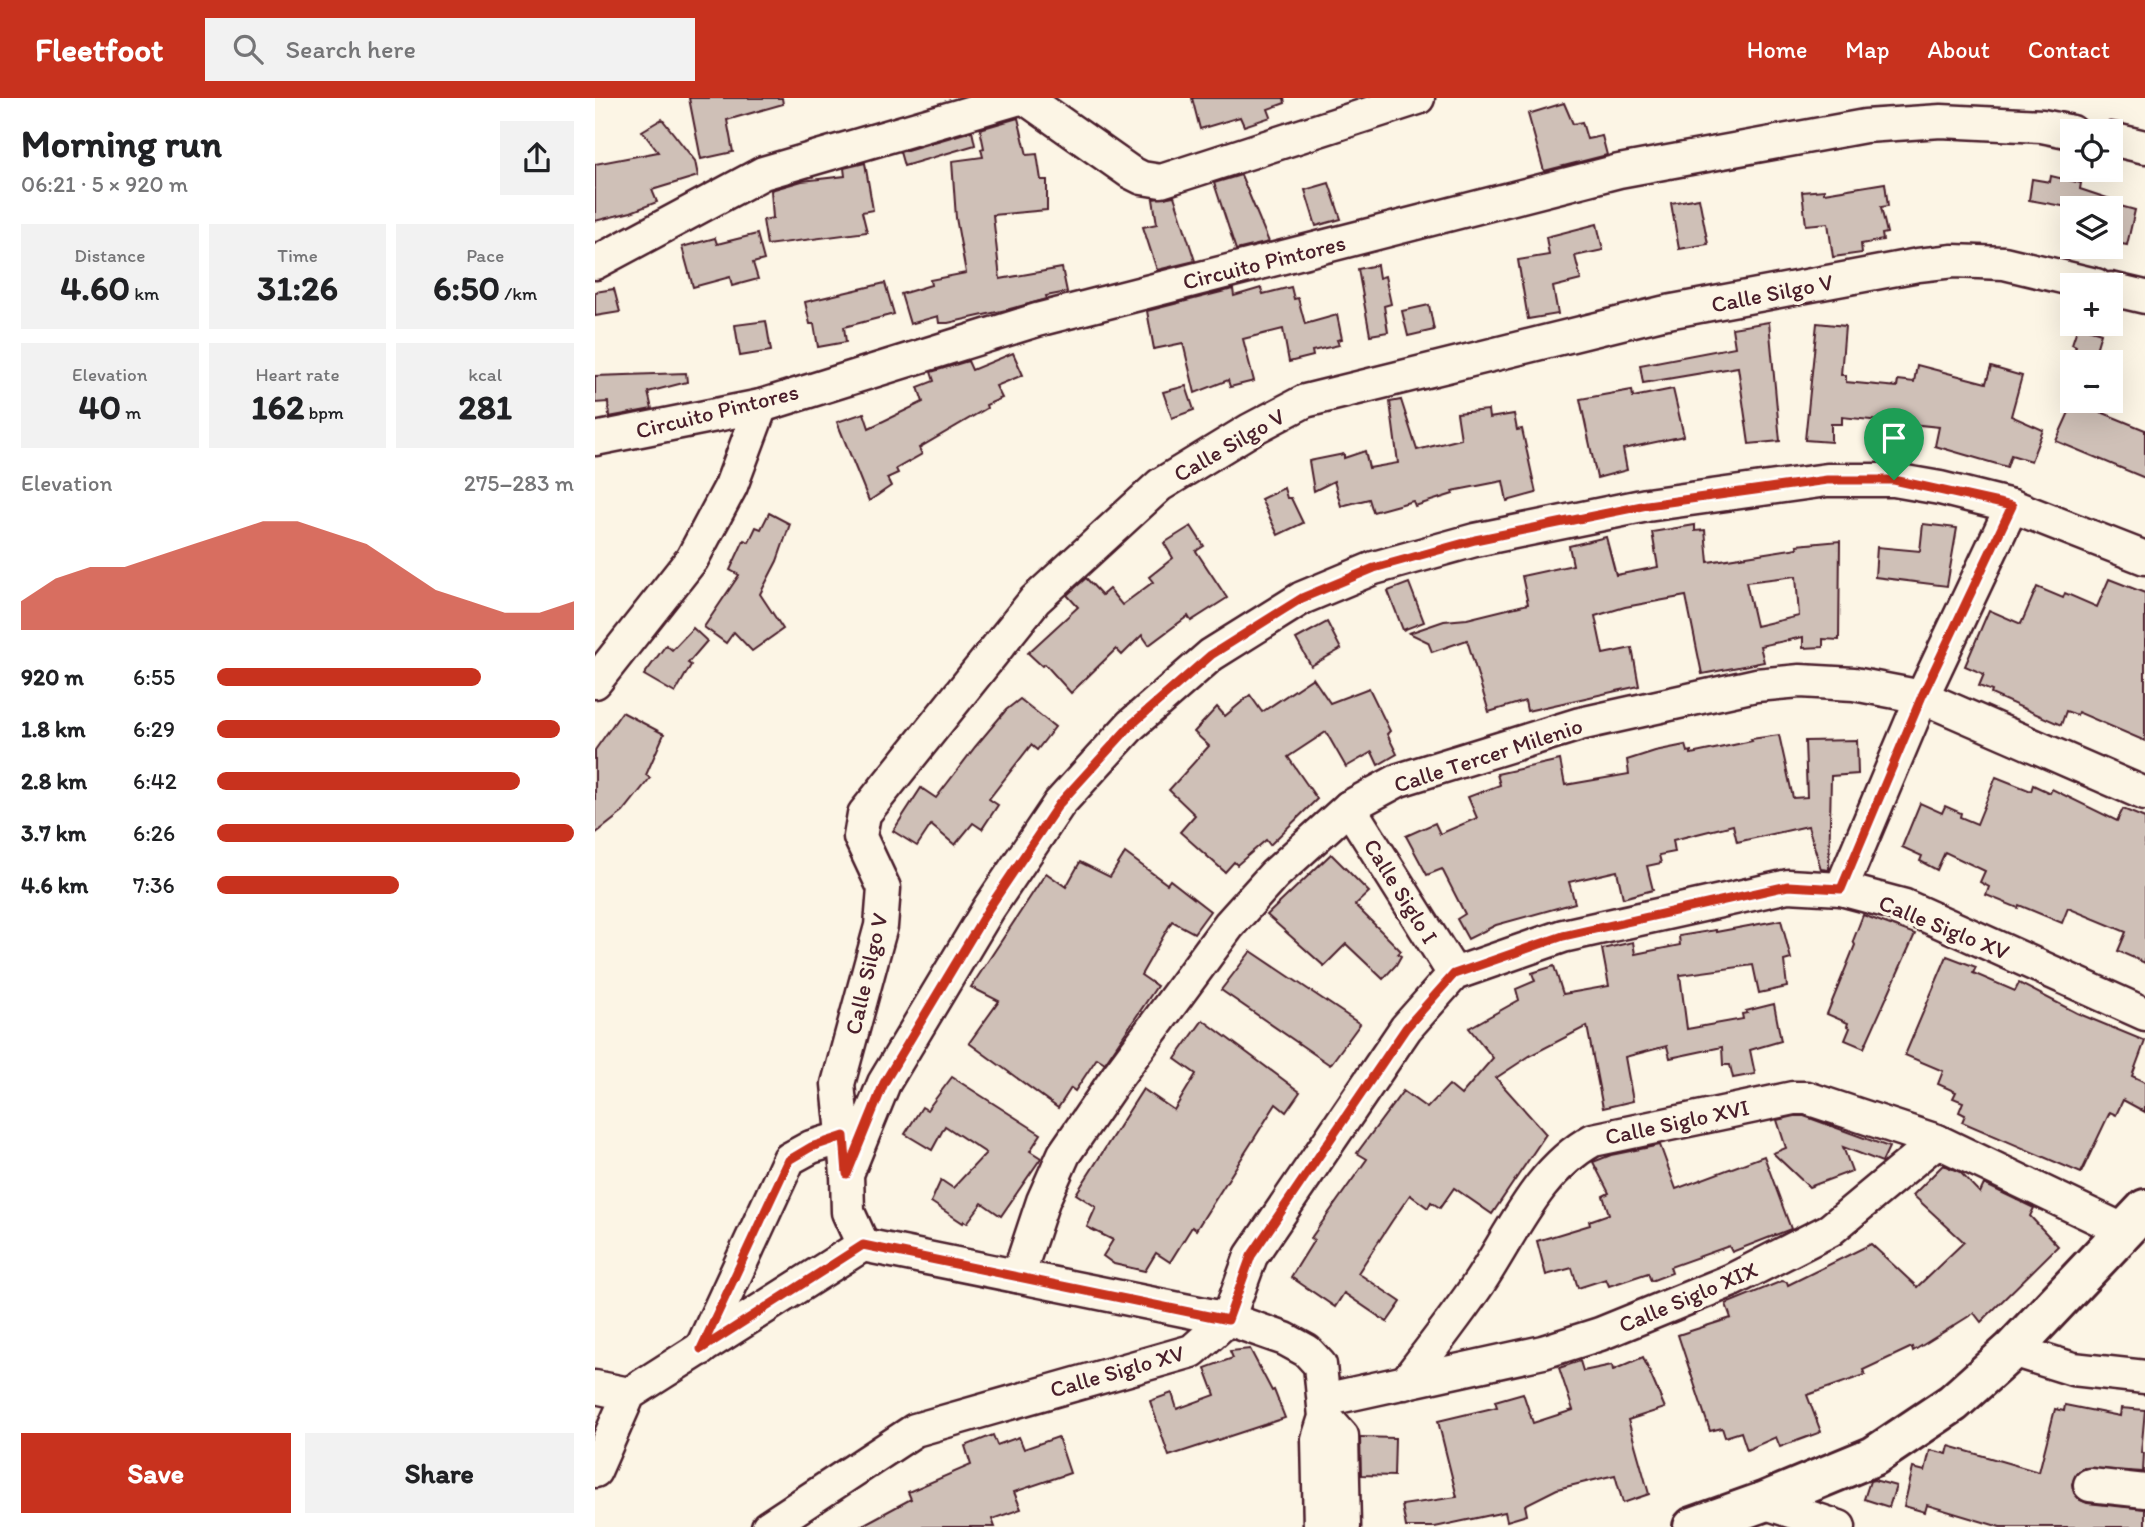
<!DOCTYPE html>
<html lang="en">
<head>
<meta charset="utf-8">
<style>
  :root { --surface:#fff; --page:#f2f2f2; --text:#202124; --muted:#757577; --accent:#c8321e }
  body { margin:0; font-family:Itim,sans-serif; background:var(--page); color:var(--text); height:100vh; display:flex; flex-direction:column; font-size:26px; white-space:nowrap }
  * { box-sizing:border-box; margin:0 }
  p { font-size:23px; color:var(--muted) }
  .icon { flex:none; width:38px; height:38px; fill:none; stroke:currentColor; stroke-width:2; stroke-linecap:round; stroke-linejoin:round }
  .map { position:relative; flex:1; overflow:hidden }
  .details { display:flex; flex-direction:column; background:var(--surface); width:595px }
  .details>* { flex:none }
  .buttons { position:absolute; left:1465px; top:21px; display:grid; gap:14px }
  .buttons a { display:grid; place-items:center; width:63px; height:63px; border-radius:0px; background:var(--surface); box-shadow:0 7px 28px #0002; font-size:35px }
  .pin { position:absolute; display:grid; place-items:center; width:60px; height:60px; color:#fff; margin:-72px -30px; border-radius:50% 50% 50% 0; rotate:-45deg; box-shadow:0 0 7px #0007 }
  .pin .icon { rotate:45deg }
  .round { display:grid; place-items:center; flex:none; width:74px; height:74px; border-radius:0px; background:var(--page) }
  .summary { display:flex; align-items:center; justify-content:space-between; height:119px; padding:0 21px }
  h1 { font-size:38px; font-weight:800; line-height:52px }
  .figures { display:grid; grid-template-columns:repeat(3,1fr); gap:10px; height:119px; padding:7px 21px }
  .figures div { display:grid; align-content:center; border-radius:0px; background:var(--page); text-align:center }
  .figures b { font-size:35px; font-weight:800 }
  .figures small { font-size:19px; font-weight:400 }
  .figures p { font-size:19px }
  .chart { height:196px; padding:14px 21px }
  .chart p { display:flex; justify-content:space-between }
  .chart svg { width:100%; height:126px; margin-top:7px; fill:var(--accent); opacity:.7 }
  .action { display:flex; gap:14px; margin-top:auto; padding:14px 21px }
  .action a { flex:1; height:80px; border-radius:0px; background:var(--accent); color:#fff; font-size:28px; font-weight:800; line-height:80px; text-align:center }
  .action a+a { background:var(--page); color:var(--text) }
  ul { padding:0 21px; list-style:none; font-size:23px }
  li { display:grid; grid-template-columns:112px 84px 1fr; align-items:center; height:52px }
  li i { height:18px; border-radius:9px; background:var(--accent) }
  header { display:flex; align-items:center; gap:42px; box-sizing:border-box; height:98px; padding:0 35px; background:var(--accent); color:#fff }
  header strong { font-size:33px }
  nav { display:flex; gap:38px; margin-inline-start:auto; font-size:24px }
  .search { width:490px; height:63px; background:var(--page); display:flex; align-items:center; gap:18px; box-sizing:border-box; padding:0 24px; border-radius:0px; color:var(--muted); font-size:26px }
  main { display:flex; flex:1; min-height:0 }
  .map>svg:first-child { display:block }
  .building { fill:#cfc0b7; stroke:#4a1f2b; stroke-width:2; fill-rule:evenodd }
  .lines { fill:none; stroke-linecap:round; stroke-linejoin:round }
  .minor-casing { stroke:#4a1f2b; stroke-width:37 }
  .tertiary-casing { stroke:#4a1f2b; stroke-width:44 }
  .minor { stroke:#fcf5e5; stroke-width:32 }
  .tertiary { stroke:#fcf5e5; stroke-width:38 }
  .route-casing { stroke:#fff; stroke-width:14 }
  .route { stroke:#c8321e; stroke-width:9 }
  .labels { text-anchor:middle; dominant-baseline:central; stroke-width:7; stroke-linejoin:round; paint-order:stroke }
  .street-label { font-size:23px; fill:#4a1f2b; stroke:#fcf5e5 }
</style>
</head>
<body>
<header>
<strong>Fleetfoot</strong>
<div class="search"><svg class="icon" aria-label="search" viewBox="0 0 24 24"><circle cx="10" cy="10" r="6"/><path d="M15 15l6 6"/></svg>Search here</div>
<nav><a>Home</a><a>Map</a><a>About</a><a>Contact</a></nav>
</header>
<main>
<section class="details">
<div class="summary"><div><h1>Morning run</h1><p>06:21 · 5 × 920 m</p></div><a class="round"><svg class="icon" aria-label="share" viewBox="0 0 24 24"><path d="M12 15V3M7 8l5-5 5 5M5 13v7h14v-7"/></svg></a></div>
<div class="figures">
<div><p>Distance</p><b>4.60<small> km</small></b></div>
<div><p>Time</p><b>31:26</b></div>
<div><p>Pace</p><b>6:50<small> /km</small></b></div>
</div>
<div class="figures">
<div><p>Elevation</p><b>40<small> m</small></b></div>
<div><p>Heart rate</p><b>162<small> bpm</small></b></div>
<div><p>kcal</p><b>281</b></div>
</div>
<div class="chart"><p><span>Elevation</span>275–283 m</p>
<svg viewBox="0 0 160 44" preserveAspectRatio="none"><path d="M0 44V34L10 26L20 22L30 22L40 18L50 14L60 10L70 6L80 6L90 10L100 14L110 22L120 30L130 34L140 38L150 38L160 34V44z"/></svg>
</div>
<ul>
<li><b>920 m</b>6:55<i style="width:74%"></i></li>
<li><b>1.8 km</b>6:29<i style="width:96%"></i></li>
<li><b>2.8 km</b>6:42<i style="width:85%"></i></li>
<li><b>3.7 km</b>6:26<i style="width:100%"></i></li>
<li><b>4.6 km</b>7:36<i style="width:51%"></i></li>
</ul>
<div class="action"><a>Save</a><a>Share</a></div>
</section>
<div class="map">
<svg width="1550" height="1429" viewBox="0 0 1550 1429">
  <rect width="100%" height="100%" fill="#fcf5e5"/>
  <filter id="ink" filterUnits="userSpaceOnUse"><feTurbulence type="fractalNoise" baseFrequency=".0143" numOctaves="2"/><feDisplacementMap in="SourceGraphic" scale="14" xChannelSelector="R" yChannelSelector="G"/><feConvolveMatrix kernelMatrix="1 2 1 2 8 2 1 2 1" color-interpolation-filters="sRGB"/></filter>
  <g filter="url(#ink)">
    <g class="building">
      <path d="M94,0H187L188,6L132,22L138,54L106,61Z"/>
      <path d="M597,0H689L690,5L673,11L676,19L649,28L645,19L605,31Z"/>
      <path d="M969,5L978,26L987,24L992,41L1007,38L1012,57L949,73L933,16Z"/>
      <path d="M423,20L432,57L442,56L446,82H452V112L398,117L405,181L467,170L472,194L451,198L452,201L411,212L353,225H344L343,218L315,226L306,196L336,187L335,182L371,175L361,120L357,63L388,59L386,51L389,50L385,31Z"/>
      <path d="M67,21L100,63L103,78L57,92L62,104L36,114L0,123V66L63,54L47,33Z"/>
      <path d="M377,33L380,47L309,68L305,54Z"/>
      <path d="M270,65L278,112L267,114L272,134L172,147L168,122L178,120L176,92L207,83L250,78L249,70Z"/>
      <path d="M646,77L674,144L641,152L619,85Z"/>
      <path d="M1456,78L1486,85L1485,91L1515,101L1514,105L1540,112L1532,147L1516,144V110H1478L1434,102L1437,81L1455,84Z"/>
      <path d="M734,85L746,121L721,128L710,92Z"/>
      <path d="M1290,85L1293,108L1286,109L1292,135L1287,136L1288,142L1266,146L1267,155L1238,159L1233,125L1211,127L1207,94L1229,92V95Z"/>
      <path d="M579,98L600,163L562,172L548,129L562,126L558,101Z"/>
      <path d="M1104,100L1113,146L1084,151L1076,105Z"/>
      <path d="M1002,126L1008,152L980,158L986,182L958,189L963,216L933,221L923,162L954,157L951,139Z"/>
      <path d="M162,136L169,162L158,165L163,181L137,188L135,179L98,189L87,149L120,140L122,146Z"/>
      <path d="M782,167L784,180L790,178L796,206L789,208L793,234L775,237L763,171Z"/>
      <path d="M290,185L299,216L249,229L251,244L223,249L219,226H215L210,204Z"/>
      <path d="M696,189L699,201L703,200L710,226L742,217L747,241L742,242L744,247L717,253L718,258L694,264L688,231L648,241L659,283L635,289L633,282L600,295L588,245L559,251L552,213L638,191L639,198L666,190L668,196Z"/>
      <path d="M19,191L25,214L0,218V194Z"/>
      <path d="M834,207L839,232L813,238L807,213Z"/>
      <path d="M171,223L176,253L145,258L140,227Z"/>
      <path d="M1174,224L1185,343L1154,346L1143,269L1048,285L1045,267L1140,249L1137,230Z"/>
      <path d="M1222,225L1250,228L1246,277H1251V284L1302,289L1303,282L1319,284L1322,267L1391,285L1396,269L1427,278L1416,318L1448,332L1436,363L1416,357L1412,369L1340,348L1344,329L1247,319V326H1236V344L1210,342Z"/>
      <path d="M1483,228L1506,235L1498,262L1478,256L1481,248L1477,246Z"/>
      <path d="M418,255L428,277L401,288L407,300L391,307L392,310L324,350L327,356L301,371L303,375L292,380L296,388L274,403L242,324L269,315L274,330L328,304L323,289L339,283L336,274L373,263L377,272Z"/>
      <path d="M91,275L92,284L53,294L57,311L14,319L13,304L0,305V278Z"/>
      <path d="M591,288L599,312L577,320L568,294Z"/>
      <path d="M1078,291L1089,338L1028,351L1032,372L1002,380L985,301L1037,292L1038,299Z"/>
      <path d="M806,302L822,352L866,341L862,315L893,312L894,320L919,316L922,332L927,331L941,395L912,403L908,383L857,393L858,396L820,408L818,403L778,414L774,401L746,408L739,383L719,393L714,363L749,356V360L770,353L774,370L803,365L795,304Z"/>
      <path d="M1479,303L1550,332V380L1461,343Z"/>
      <path d="M689,390L692,400H696L708,425L683,437L666,401Z"/>
      <path d="M174,415L195,426L182,463L165,496L188,531L157,553L139,534L131,545L109,529L144,477L135,472L149,442L154,444L161,429L166,431Z"/>
      <path d="M1328,426L1362,430L1352,488L1280,479L1282,449L1325,453Z"/>
      <path d="M1100,427V433L1110,432L1113,464L1203,450L1202,447L1245,443L1244,542L1228,541V549L1208,550V539L1165,548L1169,564L1107,576L1091,498L1030,509L1000,518L1008,556L1037,550L1044,588L932,613L930,603L894,614L872,542L837,554L833,544L814,535L849,523L872,521L933,506L927,478L978,467L974,448L1011,439L1021,477L1063,469L1057,434ZM1201,478L1204,518L1161,528L1151,484Z"/>
      <path d="M596,428L609,448L601,453L632,500L596,523L593,518L554,547L547,537L527,557L521,551L476,595L450,566L447,568L433,555L483,509L472,497L491,480L507,497L514,491L527,507L558,484L554,479L578,460L569,445Z"/>
      <path d="M1514,481L1550,495V643L1483,614L1482,617L1471,613L1466,627L1396,596L1397,593L1384,588L1389,576L1370,568L1394,512L1426,526L1442,489L1468,500L1470,495L1502,509Z"/>
      <path d="M814,485L829,524L808,532L793,493Z"/>
      <path d="M732,524L746,551L716,568L701,541Z"/>
      <path d="M98,530L112,543L93,565L96,567L80,595L49,577L71,547L77,552Z"/>
      <path d="M718,580L735,605L774,590L795,633L792,636L802,656L783,667L777,654L751,669L731,634L693,659L722,701L675,747L671,742L642,767L639,764L630,774L585,734L600,717L574,692L614,648L599,634L622,609L630,618L655,597L667,614Z"/>
      <path d="M425,601L460,629L442,652L436,647L394,701L403,707L387,731L378,725L360,747L336,727L322,748L298,733L326,690L341,700L380,649L411,612Z"/>
      <path d="M27,614L69,636L51,677L55,680L28,714L0,736V652Z"/>
      <path d="M1184,637L1198,700L1212,699L1210,643L1262,642L1263,676L1236,678L1234,772L1226,771L1213,728L1142,744L1138,727L1078,742L1080,754L1064,757L1066,765L1052,768L1058,792L1028,800L1022,773L974,784L980,805L901,827L873,841L862,821L870,816L847,771L832,777L811,738L840,725L845,736L882,720L873,699L905,687L902,676L965,662L970,687L1034,676L1032,662L1060,653L1090,647L1092,654L1096,653V656L1157,643L1156,641Z"/>
      <path d="M1401,679L1436,693L1438,687L1455,695L1457,691L1522,723L1528,711L1550,720V865L1523,853L1531,834L1473,810L1467,825L1424,807L1423,810L1391,797L1394,789L1385,784L1390,773L1350,754L1342,772L1325,763L1327,758L1307,749L1325,705L1347,715L1350,708L1366,715L1365,719L1382,726Z"/>
      <path d="M530,755L572,786L575,782L615,813L599,835L577,823L546,877L562,888L510,965L502,960L480,993L476,990L463,1010L374,945L404,903L376,889L451,775L471,789L485,764L515,779Z"/>
      <path d="M736,756L774,794L760,807L806,853L803,856L806,858L801,867L788,881L751,846L729,868L672,817Z"/>
      <path d="M1268,817L1320,836L1269,950L1250,942L1255,930L1252,928L1253,925L1232,916L1260,847L1258,843Z"/>
      <path d="M1186,822L1196,861L1189,863L1192,889L1164,895L1158,867L1085,877L1092,931L1148,921L1147,916L1152,915L1151,913L1179,906L1186,943L1155,952L1160,976L1138,980L1135,967H1128L1127,949L1075,960L1072,948L1030,959L1038,1003L1008,1010L992,928L936,957L901,980L951,1036L897,1116L859,1090L845,1110L836,1104L833,1110L815,1097L797,1123L763,1175L806,1204L792,1224L749,1195L740,1209L696,1179L719,1142L716,1140L772,1061L762,1055L808,993L832,1010L854,987L866,997L898,960L874,930L924,902L921,891L940,883L937,875L959,868L968,896L1014,888L1007,851L1038,844L1040,856L1085,847L1084,838L1121,832V834Z"/>
      <path d="M656,853L765,926L735,967L626,892Z"/>
      <path d="M1352,858L1381,869L1378,875L1420,893L1424,885L1482,915L1550,943L1537,978L1550,984V1014L1528,1002L1521,1017L1515,1014L1486,1075L1367,1024L1370,1017L1364,1014L1368,1004L1358,1000L1361,994L1343,986L1348,973L1310,957Z"/>
      <path d="M608,922L705,994L691,1014L681,1006L601,1132L597,1129L575,1164L561,1155L550,1173L519,1166L508,1158L518,1142L492,1129L501,1109L481,1096L548,991L579,1012L601,976L580,961Z"/>
      <path d="M357,979L446,1036L435,1053L446,1060L406,1118L387,1105L372,1125L369,1123L368,1125L336,1104L346,1082L358,1090L391,1055L350,1028L337,1052L310,1036L327,1009L332,1012Z"/>
      <path d="M1200,1018H1209L1294,1049L1287,1064L1248,1049L1257,1073L1214,1089L1178,1055L1191,1050L1182,1022Z"/>
      <path d="M1065,1047L1081,1091L1169,1058L1196,1131L1137,1154L1134,1148L1075,1169L1077,1175L1056,1183L1053,1175L1014,1188L1011,1181L983,1190L977,1170L951,1177L942,1143L995,1127L994,1123L1014,1116L1008,1098L1014,1095L998,1064L1016,1057Z"/>
      <path d="M1348,1067L1365,1074L1385,1095L1389,1086L1439,1110L1435,1118L1463,1148L1386,1224L1379,1215L1328,1247L1318,1253L1317,1249L1268,1272L1270,1277L1212,1297L1226,1334L1185,1349L1181,1339L1152,1352L1146,1334L1130,1339L1127,1330L1115,1333L1083,1237L1136,1220L1131,1206L1187,1183L1192,1184L1193,1187L1276,1146L1322,1189L1369,1144L1318,1097Z"/>
      <path d="M655,1251L677,1293L679,1292L690,1320L574,1358L555,1303L577,1295L582,1311L620,1297L610,1270L638,1260L635,1253Z"/>
      <path d="M1048,1259L1070,1310L1033,1322L1054,1396L1028,1405L1020,1377L962,1391L930,1407L932,1417L912,1423L910,1414L840,1429H811L807,1407L862,1399L843,1323L902,1309L900,1303L928,1295L938,1325L978,1312L964,1270L985,1263L988,1273L1017,1267L1018,1272Z"/>
      <path d="M1470,1307L1525,1318L1526,1310L1550,1312L1546,1355H1549L1548,1374L1488,1370L1481,1376L1477,1386L1479,1395L1485,1402L1492,1405L1550,1411V1429H1405L1332,1407L1330,1414L1309,1408L1318,1370L1330,1373L1335,1352L1352,1356L1354,1348L1444,1374L1460,1311L1469,1313Z"/>
      <path d="M398,1337L402,1347L424,1339L429,1351L463,1339L475,1375L419,1394L426,1411L397,1421L400,1429H264L316,1401L313,1394L376,1367L370,1348Z"/>
      <path d="M765,1339L800,1340L799,1378L766,1377Z"/>
      <path d="M1279,1382L1301,1388L1294,1409L1269,1401L1275,1383Z"/>
    </g>
    <g class="lines">
      <g class="minor-casing">
        <g id="minor">
          <path d="M430,0L535,74L547,80L566,83L823,0"/>
          <path d="M1516,41L1550,49"/>
          <path d="M0,165L168,75L425,0"/>
          <path d="M1516,191L1550,199"/>
          <path d="M0,341L166,308L442,222L1024,73L1270,28L1346,23L1447,28L1477,34"/>
          <path d="M0,584L97,461L136,388L166,308"/>
          <path d="M754,709L859,876"/>
          <path d="M1246,791L1327,599L1417,408"/>
          <path d="M252,1076L243,986L286,828L289,790L265,739L269,716L440,502L565,387L655,332L710,303L1067,215L1323,167L1358,163L1409,165L1501,187"/>
          <path d="M268,1147L253,1114L252,1076L289,985L394,810L464,706L536,627L616,557L707,500L779,470L880,442L1052,407L1232,382H1299L1345,390L1417,408L1550,460"/>
          <path d="M268,1147L633,1221L690,1241L712,1253L725,1267L730,1319L723,1341L725,1429"/>
          <path d="M423,1178L448,1103L469,1056L522,979L634,827L679,777L754,709L804,682L985,626L1161,587L1205,583L1259,586L1327,599L1550,696"/>
          <path d="M106,1251L194,1061L216,1049L249,1039"/>
          <path d="M1417,1252L1478,1271L1550,1279"/>
          <path d="M810,1285C835,1252 861,1219 884,1185C918,1134 943,1072 998,1042L1198,1000H1212L1342,1043L1530,1133"/>
          <path d="M0,1289L34,1296"/>
          <path d="M729,1302L948,1254L1005,1236L1135,1183L1235,1132L1342,1043"/>
          <path d="M730,1319L747,1338L749,1429"/>
          <path d="M0,1373L34,1296L268,1147"/>
          <path d="M1495,1387L1550,1393"/>
          <path d="M1168,1404L1244,1429"/>
          <path d="M173,1429L320,1332L597,1253L633,1221L656,1158L811,930L859,876L968,838L1193,788L1246,791L1310,808L1550,916"/>
        </g>
      </g>
      <g class="tertiary-casing">
        <path id="tertiary" d="M1098,1429L1168,1404L1279,1358L1358,1305L1417,1252L1550,1111"/>
      </g>
      <use href="#minor" class="minor"/>
      <use href="#tertiary" class="tertiary"/>
    </g>
  </g>
  <g class="lines" filter="url(#ink)">
    <g class="route-casing">
      <path id="route" d="M1232,382H1299L1417,408L1327,598L1246,791L1193,788L968,838L859,876L811,930L656,1158L633,1222L268,1147L106,1251L194,1062L216,1049L249,1038L252,1076L289,985L394,810L464,706L536,627L616,557L707,500L779,470L880,442L1052,407Z"/>
    </g>
    <use href="#route" class="route"/>
  </g>
  <g class="labels">
    <g class="street-label">
      <text transform="translate(669 164) rotate(-14)">Circuito Pintores</text>
      <text transform="translate(1177 195) rotate(-11)">Calle Silgo V</text>
      <text transform="translate(122 313) rotate(-14)">Circuito Pintores</text>
      <text transform="translate(634 347) rotate(-30)">Calle Silgo V</text>
      <text transform="translate(893 657) rotate(-18)">Calle Tercer Milenio</text>
      <text transform="translate(806 793) rotate(58)">Calle Siglo I</text>
      <text transform="translate(1349 829) rotate(22)">Calle Siglo XV</text>
      <text transform="translate(271 876) rotate(-77)">Calle Silgo V</text>
      <text transform="translate(1082 1024) rotate(-12)">Calle Siglo XVI</text>
      <text transform="translate(1093 1199) rotate(-23)">Calle Siglo XIX</text>
      <text transform="translate(522 1273) rotate(-16)">Calle Siglo XV</text>
    </g>
  </g>
</svg>
<div class="buttons">
<a><svg class="icon" aria-label="locate" viewBox="0 0 24 24"><circle cx="12" cy="12" r="6"/><path d="M12 2v4M12 18v4M2 12h4M18 12h4"/></svg></a>
<a><svg class="icon" aria-label="layers" viewBox="0 0 24 24"><path d="M12 4l9 5-9 5-9-5zM3 14l9 5 9-5"/></svg></a>
<a>+</a>
<a>−</a>
</div>
<div class="pin" style="left:1299px;top:382px;background:#1e9e55"><svg class="icon" aria-label="arrive" viewBox="0 0 24 24"><path d="M6 21V4h12l-3 4 3 4H6"/></svg></div>
</div>
</main>
</body>
</html>
